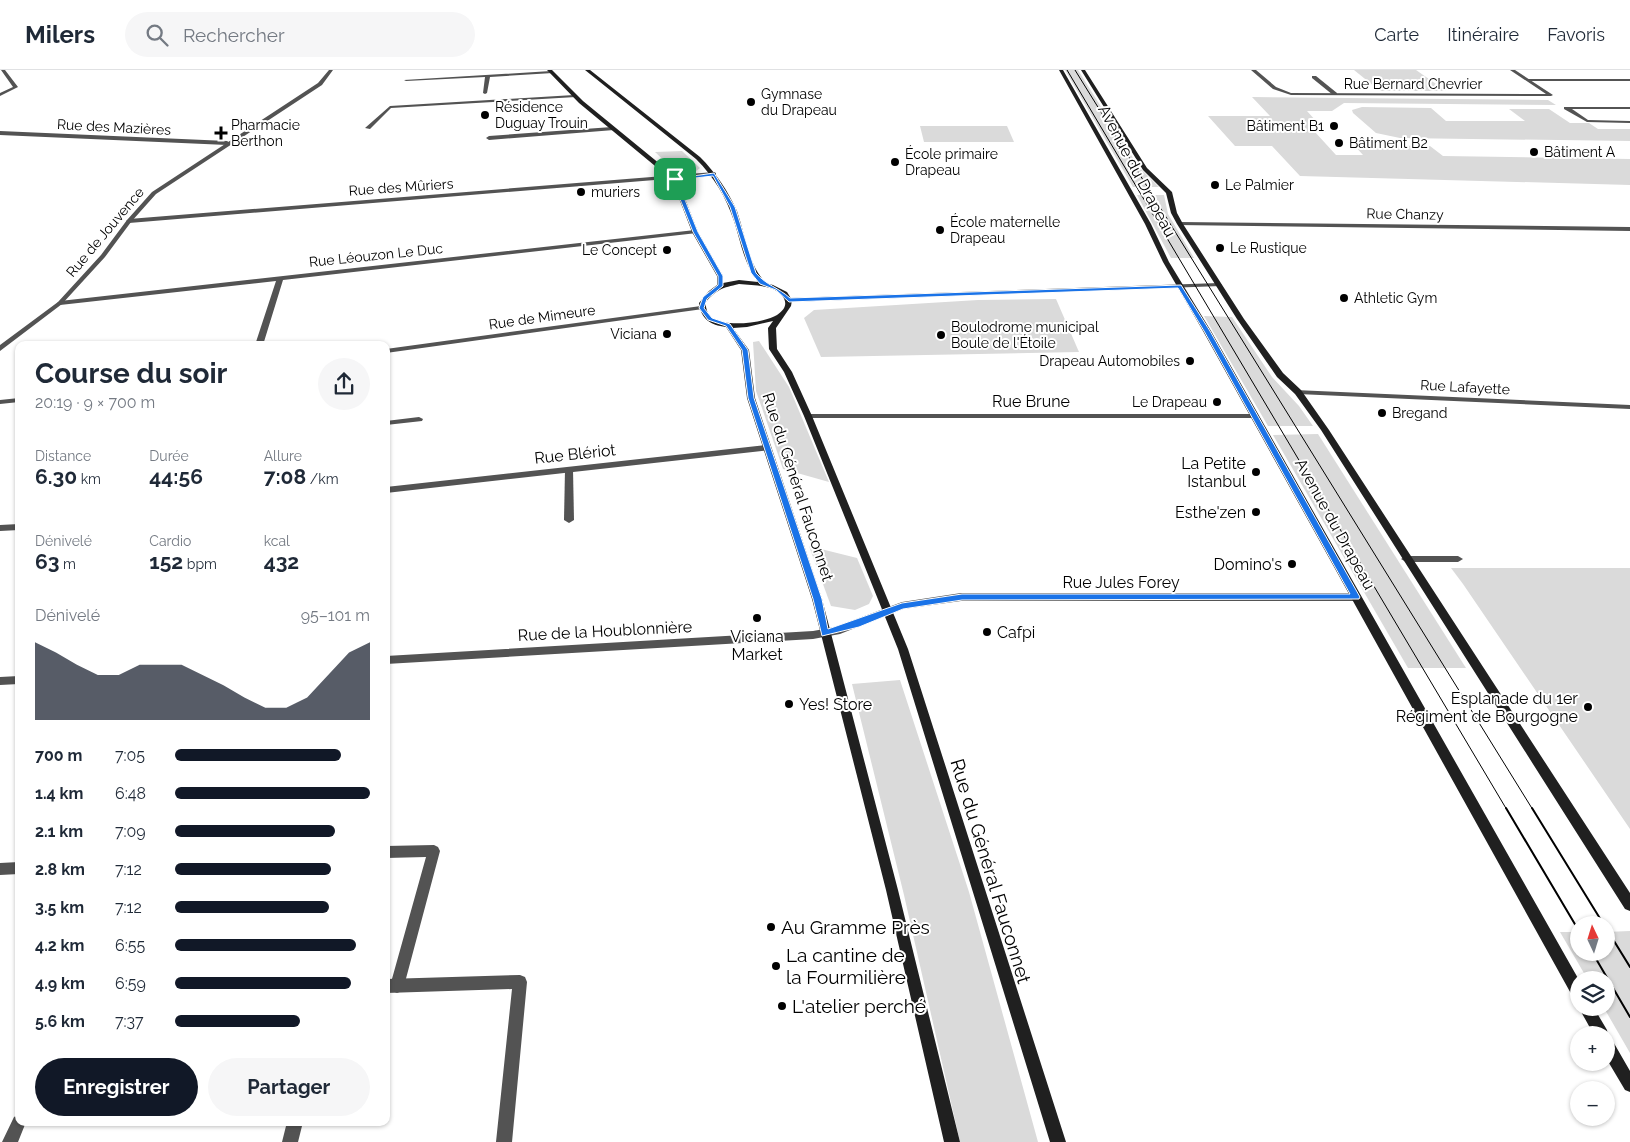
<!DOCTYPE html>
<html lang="fr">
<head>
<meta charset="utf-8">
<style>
  :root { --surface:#fff; --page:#f6f6f7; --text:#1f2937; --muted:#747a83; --line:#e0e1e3; --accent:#111827 }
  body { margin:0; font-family:Raleway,sans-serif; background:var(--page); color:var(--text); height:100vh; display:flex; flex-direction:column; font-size:19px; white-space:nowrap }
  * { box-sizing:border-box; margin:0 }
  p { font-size:16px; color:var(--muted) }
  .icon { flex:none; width:28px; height:28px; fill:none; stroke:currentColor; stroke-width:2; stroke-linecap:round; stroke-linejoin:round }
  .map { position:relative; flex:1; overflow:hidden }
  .drawer { position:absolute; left:15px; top:271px; width:375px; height:785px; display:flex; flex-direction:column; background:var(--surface); border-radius:10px; box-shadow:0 1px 4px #0004 }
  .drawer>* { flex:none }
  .needle { width:32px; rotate:356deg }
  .controls { position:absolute; left:1570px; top:846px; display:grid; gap:10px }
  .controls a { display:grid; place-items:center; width:45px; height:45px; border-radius:50%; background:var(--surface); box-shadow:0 1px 4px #0004; font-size:25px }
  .pin { position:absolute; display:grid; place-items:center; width:42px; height:42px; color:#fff; margin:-21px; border-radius:10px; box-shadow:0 2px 8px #0006 }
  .round { display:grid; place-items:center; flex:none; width:52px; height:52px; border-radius:26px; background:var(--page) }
  .head { display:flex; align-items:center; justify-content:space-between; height:85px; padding:0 20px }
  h1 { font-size:28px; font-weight:700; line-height:38px }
  .figures { display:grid; grid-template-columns:repeat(3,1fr); gap:8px; height:85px; padding:5px 20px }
  .figures div { display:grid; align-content:center }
  .figures b { font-size:21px; font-weight:700 }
  .figures small { font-size:14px; font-weight:400 }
  .figures p { font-size:14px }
  .chart { height:140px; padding:10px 20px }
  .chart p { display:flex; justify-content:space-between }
  .chart svg { width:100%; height:90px; margin-top:5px; fill:var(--accent); opacity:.7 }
  .primary-button { display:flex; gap:10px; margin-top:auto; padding:10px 20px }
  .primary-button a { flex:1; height:58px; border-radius:30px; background:var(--accent); color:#fff; font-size:20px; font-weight:700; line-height:58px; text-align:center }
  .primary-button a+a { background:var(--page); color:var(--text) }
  ul { padding:0 20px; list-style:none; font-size:16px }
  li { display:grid; grid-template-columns:80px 60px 1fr; align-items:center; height:38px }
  li i { height:12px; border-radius:6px; background:var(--accent) }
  header { display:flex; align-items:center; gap:30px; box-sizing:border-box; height:70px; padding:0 25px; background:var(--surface); border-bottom:1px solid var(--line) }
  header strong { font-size:24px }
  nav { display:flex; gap:28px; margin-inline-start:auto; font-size:18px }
  .search { width:350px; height:45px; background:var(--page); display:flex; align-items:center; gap:12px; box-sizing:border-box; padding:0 18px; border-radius:28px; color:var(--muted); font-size:19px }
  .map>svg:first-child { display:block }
  .green { fill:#dadada }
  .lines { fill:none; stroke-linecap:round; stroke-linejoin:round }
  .service { fill:#535353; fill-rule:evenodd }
  .minor { fill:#535353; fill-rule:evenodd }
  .tertiary { fill:#535353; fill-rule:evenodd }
  .secondary { fill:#202020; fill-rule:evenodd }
  .tram-far1 { stroke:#000; stroke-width:1 }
  .tram { stroke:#000; stroke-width:2 }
  .route { fill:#1a73e8; stroke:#fff; fill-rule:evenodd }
  .poi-dot { fill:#000; stroke:#fff; stroke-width:2 }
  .labels { text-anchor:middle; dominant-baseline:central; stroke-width:4; stroke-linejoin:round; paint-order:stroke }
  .far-street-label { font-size:14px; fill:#000; stroke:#fff }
  .far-poi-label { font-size:14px; fill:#000; stroke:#fff; text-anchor:start }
  .street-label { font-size:16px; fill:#000; stroke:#fff }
  .poi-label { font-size:16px; fill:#000; stroke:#fff; text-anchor:end }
  .near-street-label { font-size:19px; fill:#000; stroke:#fff }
  .near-poi-label { font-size:19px; fill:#000; stroke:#fff; text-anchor:start }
</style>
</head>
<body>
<header>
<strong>Milers</strong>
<div class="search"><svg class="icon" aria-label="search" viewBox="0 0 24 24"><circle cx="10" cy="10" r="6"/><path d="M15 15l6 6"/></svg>Rechercher</div>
<nav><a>Carte</a><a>Itinéraire</a><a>Favoris</a></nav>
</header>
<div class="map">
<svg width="1630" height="1072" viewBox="0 0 1630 1072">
  <rect width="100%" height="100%" fill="#fff"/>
  <g class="green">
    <path d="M1065,0H1078L1138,96L1159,117H1133Z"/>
    <path d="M1354,0H1416L1446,21H1380Z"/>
    <path d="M1252,27L1548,30L1556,35L1344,33L1332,41H1307L1326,62H1315L1336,85H1363L1354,75L1430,76L1443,86L1630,89V115L1300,106L1272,76H1235L1208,46H1270Z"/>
    <path d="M1362,37L1431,38L1446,51H1525L1509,39H1549L1570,53H1589L1598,59H1630V71L1400,68L1376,63L1353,43L1352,40Z"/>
    <path d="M920,56H1007L1014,72H924Z"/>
    <path d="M682,81L700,98C683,113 667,93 655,82Z"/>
    <path d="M1137,125H1164L1168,144L1194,188H1171Z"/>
    <path d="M1056,229L1079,282L821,287L804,248L814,240L978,230Z"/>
    <path d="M1204,246L1232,247L1272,307L1299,336L1313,356H1268Z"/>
    <path d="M759,271L789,317L829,412L783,399L756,321L753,272Z"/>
    <path d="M1318,364L1466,598H1408L1273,365Z"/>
    <path d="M809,476L857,488L873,526L869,534L855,540L831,536Z"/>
    <path d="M1451,498H1630V759L1463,514Z"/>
    <path d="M900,610L969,822L1038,1072H960L904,825L852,614Z"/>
    <path d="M1630,861V983L1604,938H1606V910H1588L1560,862H1579V882H1606V862Z"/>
  </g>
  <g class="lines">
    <g class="service">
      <path d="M551,1L553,3L490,7L487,23L485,24L483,23L485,7L406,11L404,10Z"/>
      <path d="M1312,6H1316L1337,23V25H1333L1312,8Z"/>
      <path d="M1527,9H1630V11H1529Z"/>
      <path d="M574,25L576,27L391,38L370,59L365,58L390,36Z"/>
      <path d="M1564,37H1630V39H1572L1588,50L1630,51V53L1587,52L1564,39Z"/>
      <path d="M612,57L614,60L489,70L486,68L489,66Z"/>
      <path d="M419,347L423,349L422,351L386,355V351Z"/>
      <path d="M569,397L573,400L574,450L569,453L564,450L565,400Z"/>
      <path d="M1406,486H1458L1463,489L1458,492H1406L1401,489Z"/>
      <path d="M434,775L438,777L440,781L404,916L402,921L397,923L392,921L390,916L426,787L386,788V776Z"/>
      <path d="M19,792V804L0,805V793Z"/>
      <path d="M287,1052H303L298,1072H282Z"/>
    </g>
    <g class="minor">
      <path d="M1,0H5L18,17L0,26V23L13,17Z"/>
      <path d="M1251,0H1256L1276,17L1291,23L1546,24L1510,0H1515L1553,25L1551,26L1291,25L1273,19Z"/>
      <path d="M0,61L227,71L230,73L227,75L0,65Z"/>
      <path d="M714,102L716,103V105L129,153L126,151L129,149Z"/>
      <path d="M1180,152L1630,157V161L1178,155V153Z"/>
      <path d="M695,160L698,162L697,163L283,210L263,275H255L276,211L60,235L57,233L60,231Z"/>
      <path d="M1219,213L1222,215L1221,216L789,232L786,230L789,228Z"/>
      <path d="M701,236L703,237V239L386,283V279Z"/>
      <path d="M1295,320L1630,335V339L1298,324H1295Z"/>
      <path d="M19,328V332L0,334V330Z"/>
      <path d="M805,344H1254L1258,346L1254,348H808L804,346Z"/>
      <path d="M767,375L771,378L770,380L386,423V417Z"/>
      <path d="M19,454V460L0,461V455Z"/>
      <path d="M961,523H1356L1361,527L1356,531H961L903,539L840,564L813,569L386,594V586L813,561L835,557L902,532Z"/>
      <path d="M19,606V614L0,615V607Z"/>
      <path d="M520,905L525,907L527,912L512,1072H496L512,919L386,923V909Z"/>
      <path d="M19,1044V1052H26L18,1072H2L14,1047Z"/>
    </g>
    <path class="tertiary" d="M329,0H333L322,15L156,124L131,152L105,187L62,234L0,281V275L58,232L101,185L127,150L152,122L318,13Z"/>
    <g class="secondary">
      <path d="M547,0H552L583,31L677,108L698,162L723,206V213L739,210L758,212C744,194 741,173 734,151C726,127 714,107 696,89L585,0H590L700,87C716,103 728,121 737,141C743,158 746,177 753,193C756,201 761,207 765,213L773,215L787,222L792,230L791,236L776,258L777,279L792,302L812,346L908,579L1066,1072H1050L898,579L804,346L784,302L769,279L768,258L773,251L747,257L733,258L749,280L755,328L822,529L898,820L960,1072H944L886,820L812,529L747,328L741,280L726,257C710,255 701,249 699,233L709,221L717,215V206L692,162L672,110L579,33ZM739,214C749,215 760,215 770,218C783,222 793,235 777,245C764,253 727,257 714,249C707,246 707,240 705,233C717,219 722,218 739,214Z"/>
      <path d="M1059,0H1063L1151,154L1169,192L1211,261L1579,910V931L1574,929L1203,261L1163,192L1145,154Z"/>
      <path d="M1081,0H1085L1147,98L1172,122L1177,143L1183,154L1244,249L1283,303L1301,320L1329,360L1630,823V841L1625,839L1321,360L1295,324L1277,307L1237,249L1177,154L1171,143L1166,123L1143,100Z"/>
      <path d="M1579,938H1594L1607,960L1608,967L1611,968L1630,1001V1022L1625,1020L1606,988V965H1594Z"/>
    </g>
    <g class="tram-far1">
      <path d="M1067,0L1507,740"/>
      <path d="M1075,0L1533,740"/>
    </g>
    <g class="tram">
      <path d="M1506,738L1579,861"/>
      <path d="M1532,738L1604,855"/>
      <path d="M1606,858L1630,897"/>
      <path d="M1592,882L1630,947"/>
    </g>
  </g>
  <path class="route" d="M714,103L735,137L756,203C766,215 779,218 790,228L1181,215L1210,261L1360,527L1359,529L962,530L903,539L859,557L822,566L813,529L748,328L742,280L726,256L708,250L699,238L703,227L718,215V206L693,162L672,109ZM713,106L730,137L751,203L760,214L776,220L789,232L1178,218L1204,261L1350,524H962L902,533L828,559L822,529L754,328L748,280L730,254L712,248L704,238L707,229L723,216V206L698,162L677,110Z"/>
  <g class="poi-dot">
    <circle cx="751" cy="32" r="5"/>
    <circle cx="485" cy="45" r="5"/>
    <circle cx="1334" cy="56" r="5"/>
    <path d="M218.5 55.5h5v5h5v5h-5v5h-5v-5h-5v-5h5z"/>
    <circle cx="1339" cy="73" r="5"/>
    <circle cx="1534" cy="82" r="5"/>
    <circle cx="895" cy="92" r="5"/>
    <circle cx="1215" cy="115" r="5"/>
    <circle cx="581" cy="122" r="5"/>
    <circle cx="940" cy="160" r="5"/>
    <circle cx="1220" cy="178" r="5"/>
    <circle cx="667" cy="180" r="5"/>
    <circle cx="1344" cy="228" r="5"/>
    <circle cx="667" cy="264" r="5"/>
    <circle cx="941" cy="265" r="5"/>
    <circle cx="1190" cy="291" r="5"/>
    <circle cx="1217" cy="332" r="5"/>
    <circle cx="1382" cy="343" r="5"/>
    <circle cx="1256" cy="402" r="5"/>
    <circle cx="1256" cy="442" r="5"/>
    <circle cx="1292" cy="494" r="5"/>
    <circle cx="757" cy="548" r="5"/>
    <circle cx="987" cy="562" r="5"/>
    <circle cx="789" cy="634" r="5"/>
    <circle cx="1588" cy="637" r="5"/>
    <circle cx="771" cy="857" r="5"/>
    <circle cx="776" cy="896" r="5"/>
    <circle cx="782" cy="936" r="5"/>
  </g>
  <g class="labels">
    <g class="far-street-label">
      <text x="1413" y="14">Rue Bernard Chevrier</text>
      <text transform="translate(114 57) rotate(3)">Rue des Mazières</text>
      <text transform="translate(401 117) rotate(-4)">Rue des Mûriers</text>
      <text transform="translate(1405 144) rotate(1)">Rue Chanzy</text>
      <text transform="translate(105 162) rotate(-50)">Rue de Jouvence</text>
      <text transform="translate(376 185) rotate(-6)">Rue Léouzon Le Duc</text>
      <text transform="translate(542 247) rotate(-8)">Rue de Mimeure</text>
      <text transform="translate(1465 317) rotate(3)">Rue Lafayette</text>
    </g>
    <g class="far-poi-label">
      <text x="761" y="24">Gymnase<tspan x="761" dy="16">du Drapeau</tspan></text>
      <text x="495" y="37">Résidence<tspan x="495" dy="16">Duguay Trouin</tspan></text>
      <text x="231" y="55">Pharmacie<tspan x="231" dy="16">Berthon</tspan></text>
      <text x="1324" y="56" text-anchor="end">Bâtiment B1</text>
      <text x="1349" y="73">Bâtiment B2</text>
      <text x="1544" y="82">Bâtiment A</text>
      <text x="905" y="84">École primaire<tspan x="905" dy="16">Drapeau</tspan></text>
      <text x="1225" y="115">Le Palmier</text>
      <text x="591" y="122">muriers</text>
      <text x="950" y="152">École maternelle<tspan x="950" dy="16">Drapeau</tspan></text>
      <text x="1230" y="178">Le Rustique</text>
      <text x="657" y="180" text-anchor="end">Le Concept</text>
      <text x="1354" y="228">Athletic Gym</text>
      <text x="951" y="257">Boulodrome municipal<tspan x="951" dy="16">Boule de l'Étoile</tspan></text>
      <text x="657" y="264" text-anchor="end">Viciana</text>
      <text x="1180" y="291" text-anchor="end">Drapeau Automobiles</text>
      <text x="1207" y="332" text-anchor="end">Le Drapeau</text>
      <text x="1392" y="343">Bregand</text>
    </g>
    <g class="street-label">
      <text transform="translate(1137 101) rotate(62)">Avenue du Drapeau</text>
      <text x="1031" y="331">Rue Brune</text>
      <text transform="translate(575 384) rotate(-6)">Rue Blériot</text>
      <text transform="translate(798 417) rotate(72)">Rue du Général Fauconnet</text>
      <text transform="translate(1335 454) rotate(61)">Avenue du Drapeau</text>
      <text x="1121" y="512">Rue Jules Forey</text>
      <text transform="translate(605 561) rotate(-3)">Rue de la Houblonnière</text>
    </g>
    <g class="poi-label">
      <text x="1246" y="393">La Petite<tspan x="1246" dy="18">Istanbul</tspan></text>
      <text x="1246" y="442">Esthe'zen</text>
      <text x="1282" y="494">Domino's</text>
      <text x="997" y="562" text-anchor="start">Cafpi</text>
      <text x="757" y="566" text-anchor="middle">Viciana<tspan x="757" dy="18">Market</tspan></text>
      <text x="1578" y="628">Esplanade du 1er<tspan x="1578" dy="18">Régiment de Bourgogne</tspan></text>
      <text x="799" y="634" text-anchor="start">Yes! Store</text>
    </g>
    <g class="near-street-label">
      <text transform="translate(991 801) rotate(73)">Rue du Général Fauconnet</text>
    </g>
    <g class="near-poi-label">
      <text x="781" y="857">Au Gramme Près</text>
      <text x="786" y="885">La cantine de<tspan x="786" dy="22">la Fourmilière</tspan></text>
      <text x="792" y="936">L'atelier perché</text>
    </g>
  </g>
</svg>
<div class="controls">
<a><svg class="needle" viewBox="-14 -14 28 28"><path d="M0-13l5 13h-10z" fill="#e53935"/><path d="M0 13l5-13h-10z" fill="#747a83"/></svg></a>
<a><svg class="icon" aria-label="layers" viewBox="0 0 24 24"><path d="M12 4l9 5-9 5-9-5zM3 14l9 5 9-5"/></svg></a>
<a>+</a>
<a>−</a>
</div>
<div class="pin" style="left:675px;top:109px;background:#1e9e55"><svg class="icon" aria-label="arrive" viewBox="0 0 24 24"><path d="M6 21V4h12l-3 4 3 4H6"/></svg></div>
<section class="drawer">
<div class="head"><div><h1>Course du soir</h1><p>20:19 · 9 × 700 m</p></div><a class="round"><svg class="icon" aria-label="share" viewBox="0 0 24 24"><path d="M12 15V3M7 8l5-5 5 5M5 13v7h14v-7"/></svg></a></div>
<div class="figures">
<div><p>Distance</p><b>6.30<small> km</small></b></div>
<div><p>Durée</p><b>44:56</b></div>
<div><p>Allure</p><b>7:08<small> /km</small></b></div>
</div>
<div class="figures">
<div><p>Dénivelé</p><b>63<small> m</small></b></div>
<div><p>Cardio</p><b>152<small> bpm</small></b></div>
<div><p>kcal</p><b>432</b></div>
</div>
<div class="chart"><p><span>Dénivelé</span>95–101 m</p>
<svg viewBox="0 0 160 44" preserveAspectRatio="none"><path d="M0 44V6L10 11L20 17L30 22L40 22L50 17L60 17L70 17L80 22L90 27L100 33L110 38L120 38L130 33L140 22L150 11L160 6V44z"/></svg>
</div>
<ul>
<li><b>700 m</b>7:05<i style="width:85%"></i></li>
<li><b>1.4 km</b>6:48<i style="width:100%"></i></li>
<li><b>2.1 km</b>7:09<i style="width:82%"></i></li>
<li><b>2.8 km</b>7:12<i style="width:80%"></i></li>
<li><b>3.5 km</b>7:12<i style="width:79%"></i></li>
<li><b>4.2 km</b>6:55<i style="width:93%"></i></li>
<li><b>4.9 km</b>6:59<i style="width:90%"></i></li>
<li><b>5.6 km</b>7:37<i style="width:64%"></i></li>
</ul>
<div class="primary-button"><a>Enregistrer</a><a>Partager</a></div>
</section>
</div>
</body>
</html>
